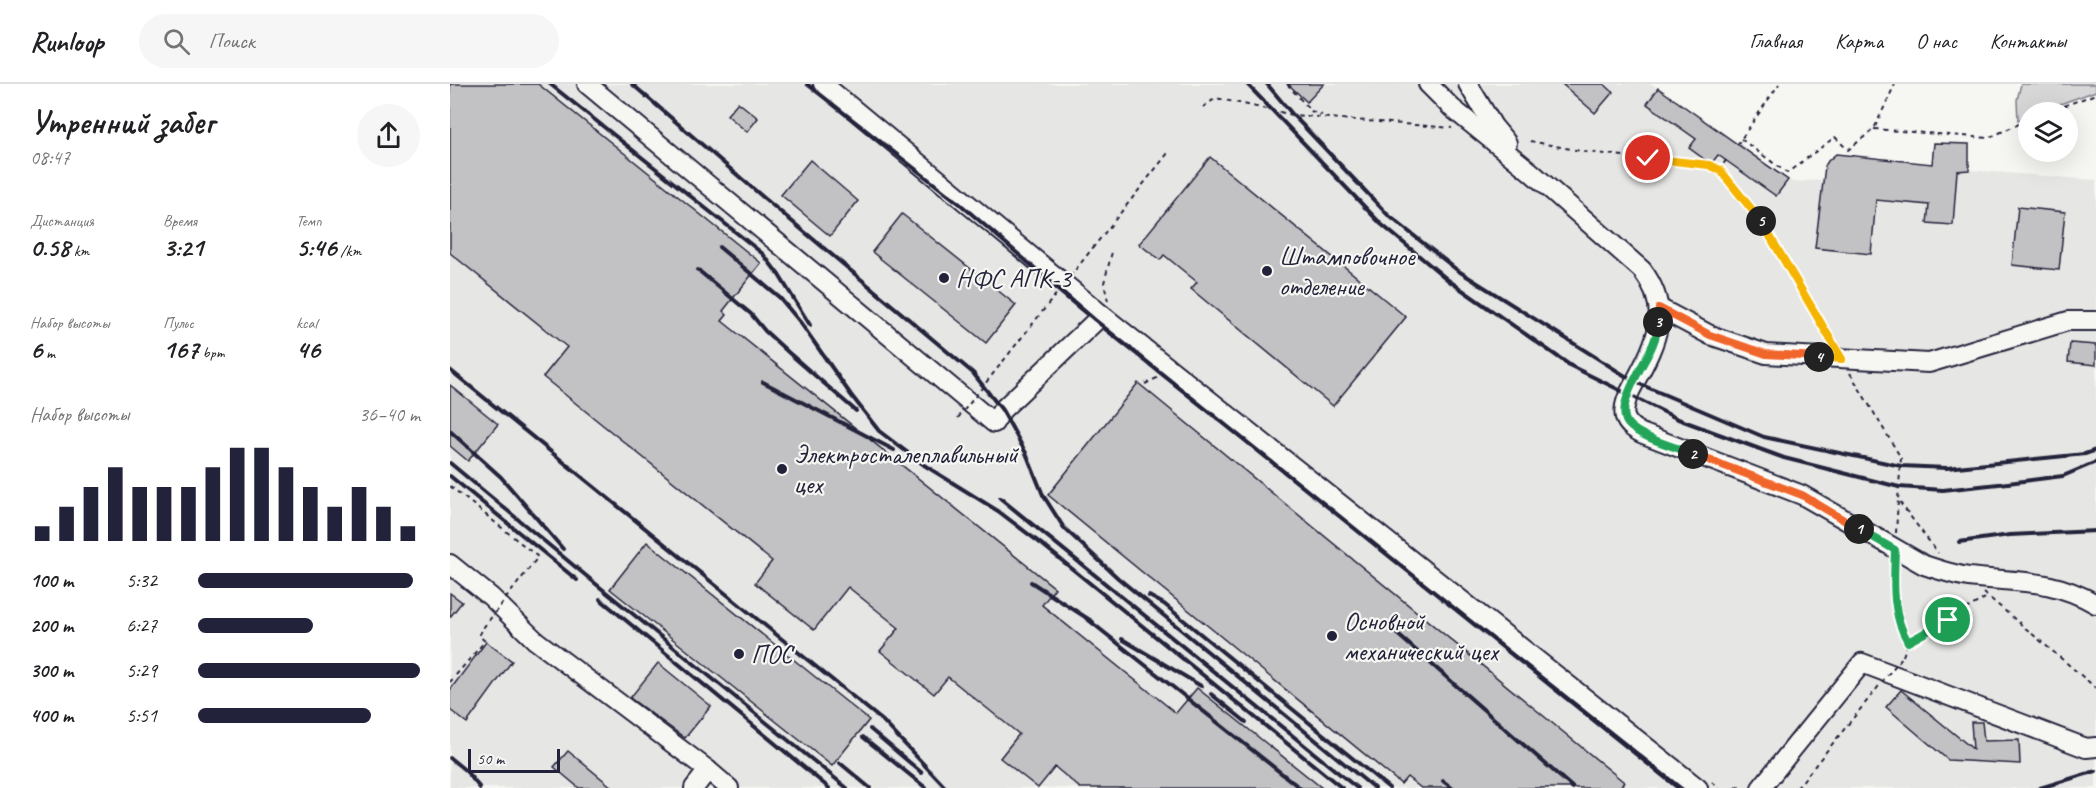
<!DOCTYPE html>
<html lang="ru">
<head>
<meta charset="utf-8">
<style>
  :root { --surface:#fff; --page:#f6f6f6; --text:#202124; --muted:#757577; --line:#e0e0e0; --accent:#22223b }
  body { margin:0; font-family:Caveat,sans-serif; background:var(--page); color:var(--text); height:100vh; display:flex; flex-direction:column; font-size:22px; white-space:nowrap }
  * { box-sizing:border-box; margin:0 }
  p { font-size:20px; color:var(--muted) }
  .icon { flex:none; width:33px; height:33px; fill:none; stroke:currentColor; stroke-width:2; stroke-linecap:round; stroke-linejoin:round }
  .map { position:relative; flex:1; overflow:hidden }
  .details { display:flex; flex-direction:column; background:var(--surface); width:450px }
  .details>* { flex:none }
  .buttons { position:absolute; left:1568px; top:18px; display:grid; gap:12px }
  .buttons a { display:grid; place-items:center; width:60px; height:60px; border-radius:50%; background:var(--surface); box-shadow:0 6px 24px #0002; font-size:30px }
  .scale { position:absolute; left:18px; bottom:15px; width:92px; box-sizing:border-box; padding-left:6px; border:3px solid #22223b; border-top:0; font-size:16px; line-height:21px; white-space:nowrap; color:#22223b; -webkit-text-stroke:4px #f6f6f2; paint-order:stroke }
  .pin { position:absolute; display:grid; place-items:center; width:51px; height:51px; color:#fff; margin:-26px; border:3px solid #fff; border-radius:50%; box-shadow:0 2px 6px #0007 }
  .km { position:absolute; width:30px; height:30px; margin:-15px; border-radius:50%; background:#222; color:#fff; font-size:16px; line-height:30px; text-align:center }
  .round { display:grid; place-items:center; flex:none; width:63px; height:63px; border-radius:32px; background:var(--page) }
  .headline { display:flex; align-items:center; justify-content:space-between; height:102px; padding:0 30px }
  h1 { font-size:33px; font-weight:700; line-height:45px }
  .figures { display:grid; grid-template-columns:repeat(3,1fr); gap:9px; height:102px; padding:6px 30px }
  .figures div { display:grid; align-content:center }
  .figures b { font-size:26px; font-weight:700 }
  .figures small { font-size:16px; font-weight:400 }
  .figures p { font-size:16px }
  .chart { height:168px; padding:12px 30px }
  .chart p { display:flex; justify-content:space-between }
  .chart svg { width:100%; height:108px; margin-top:6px; stroke:var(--accent); stroke-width:6 }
  ul { padding:0 30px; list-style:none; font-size:20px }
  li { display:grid; grid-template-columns:96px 72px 1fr; align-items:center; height:45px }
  li i { height:15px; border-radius:8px; background:var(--accent) }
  header { display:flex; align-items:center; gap:36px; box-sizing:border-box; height:84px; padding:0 30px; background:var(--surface); border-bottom:2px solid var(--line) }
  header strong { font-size:28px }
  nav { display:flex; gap:33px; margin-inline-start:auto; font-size:21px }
  .search { width:420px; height:54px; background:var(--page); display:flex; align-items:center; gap:15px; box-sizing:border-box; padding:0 21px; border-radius:33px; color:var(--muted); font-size:22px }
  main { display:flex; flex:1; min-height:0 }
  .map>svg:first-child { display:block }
  .built { fill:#e6e6e4 }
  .green { fill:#d7d7d7; stroke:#7c7c89; stroke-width:1.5 }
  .building { fill:#c2c2c4; stroke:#22223b; stroke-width:1.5 }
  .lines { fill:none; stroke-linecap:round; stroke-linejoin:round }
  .minor-casing { stroke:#22223b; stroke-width:22 }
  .path { stroke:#22223b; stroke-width:2; stroke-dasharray:4.5 4.5; stroke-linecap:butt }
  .minor { stroke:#f6f6f2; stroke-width:18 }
  .rail { stroke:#22223b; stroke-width:4 }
  .path-bridge { stroke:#22223b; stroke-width:2; stroke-dasharray:4.5 4.5; stroke-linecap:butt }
  .split-1-casing { stroke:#fff; stroke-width:12 }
  .split-2-casing { stroke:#fff; stroke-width:12 }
  .split-3-casing { stroke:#fff; stroke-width:12 }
  .split-4-casing { stroke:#fff; stroke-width:12 }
  .split-5-casing { stroke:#fff; stroke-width:12 }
  .split-6-casing { stroke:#fff; stroke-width:12 }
  .split-1 { stroke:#22a559; stroke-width:8 }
  .split-2 { stroke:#f0652b; stroke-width:8 }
  .split-3 { stroke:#22a559; stroke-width:8 }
  .split-4 { stroke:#f0652b; stroke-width:8 }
  .split-5 { stroke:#f5b400; stroke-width:8 }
  .split-6 { stroke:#f5b400; stroke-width:8 }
  .poi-dot { fill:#22223b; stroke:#f6f6f2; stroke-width:2 }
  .labels { text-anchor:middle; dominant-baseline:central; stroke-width:4.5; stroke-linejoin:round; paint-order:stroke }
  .poi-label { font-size:26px; fill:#22223b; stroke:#f6f6f2; text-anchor:start }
</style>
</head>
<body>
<header>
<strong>Runloop</strong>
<div class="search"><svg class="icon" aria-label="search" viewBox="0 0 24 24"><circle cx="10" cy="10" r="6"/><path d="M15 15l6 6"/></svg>Поиск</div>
<nav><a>Главная</a><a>Карта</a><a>О нас</a><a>Контакты</a></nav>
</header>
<main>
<section class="details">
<div class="headline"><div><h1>Утренний забег</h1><p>08:47</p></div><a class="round"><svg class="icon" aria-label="share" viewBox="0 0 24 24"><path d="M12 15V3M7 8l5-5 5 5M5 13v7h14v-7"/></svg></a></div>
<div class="figures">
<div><p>Дистанция</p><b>0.58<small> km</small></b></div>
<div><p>Время</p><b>3:21</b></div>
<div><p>Темп</p><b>5:46<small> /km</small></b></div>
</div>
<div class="figures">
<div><p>Набор высоты</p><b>6<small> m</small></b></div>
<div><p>Пульс</p><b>167<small> bpm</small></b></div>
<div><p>kcal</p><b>46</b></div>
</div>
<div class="chart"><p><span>Набор высоты</span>36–40 m</p>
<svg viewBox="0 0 160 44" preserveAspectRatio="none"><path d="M5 44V38M15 44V30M25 44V22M35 44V14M45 44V22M55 44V22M65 44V22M75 44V14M85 44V6M95 44V6M105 44V14M115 44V22M125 44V30M135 44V22M145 44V30M155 44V38"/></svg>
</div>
<ul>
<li><b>100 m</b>5:32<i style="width:97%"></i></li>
<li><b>200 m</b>6:27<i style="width:52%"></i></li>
<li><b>300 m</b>5:29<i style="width:100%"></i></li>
<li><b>400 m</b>5:51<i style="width:78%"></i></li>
</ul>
</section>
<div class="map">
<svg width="1646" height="704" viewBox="0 0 1646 704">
  <rect width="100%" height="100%" fill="#f6f6f2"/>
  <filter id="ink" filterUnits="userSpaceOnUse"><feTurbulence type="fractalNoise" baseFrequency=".0167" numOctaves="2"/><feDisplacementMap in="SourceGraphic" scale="12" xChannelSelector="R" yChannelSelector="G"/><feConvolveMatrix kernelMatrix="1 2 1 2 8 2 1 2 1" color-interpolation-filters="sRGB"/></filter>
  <g filter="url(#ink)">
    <path class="built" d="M0,0H1202L1338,96L1343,98L1519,86L1646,96V704H0Z"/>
    <path class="green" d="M1571,0H1646V7L1588,28H1578V32L1568,36L1567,16Z"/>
    <g class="building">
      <path d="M0,0H88L311,179L273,227L277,231L272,237L605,504L592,521L726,629L747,604L872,704H630L605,683L588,704L550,674L569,650L498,593L484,610L430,567L449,544L398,503L364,546L305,499L322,477L93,293L117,263L0,169Z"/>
      <path d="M838,0H874L857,18Z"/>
      <path d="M1112,0H1154L1163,8L1145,29Z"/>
      <path d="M1208,4L1338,96L1326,112L1268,71L1261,80L1239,64L1246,55L1197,20Z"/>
      <path d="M288,18L308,34L297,48L277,31Z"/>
      <path d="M1484,59L1519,60V86L1507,87L1503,141L1477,139L1479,121L1426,116L1421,170L1365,164L1375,82L1378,77L1386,70L1482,80Z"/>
      <path d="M760,73L956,233L883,322L741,205L747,198L714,171L710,176L689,160Z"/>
      <path d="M360,76L408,117L380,152L331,111Z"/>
      <path d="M1568,123L1615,128L1609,186L1562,181Z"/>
      <path d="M452,130L566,221L536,259L422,168Z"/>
      <path d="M1620,259L1646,261V281L1618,278Z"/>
      <path d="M688,299L1174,698L1169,704H971L957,693L951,700L598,411Z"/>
      <path d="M0,301L48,340L18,377L0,362Z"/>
      <path d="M197,458L419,636L382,682L160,505Z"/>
      <path d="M0,509L12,518L0,533Z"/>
      <path d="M36,558L62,577L17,639L0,626V606Z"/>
      <path d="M208,579L261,622L235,654L180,614Z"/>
      <path d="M1451,606L1523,665L1521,638H1532L1534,657L1569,656L1570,680L1498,676L1436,623Z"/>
      <path d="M118,667L163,704H129L104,683Z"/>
    </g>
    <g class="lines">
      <g class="minor-casing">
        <g id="minor">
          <path d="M137,0L544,339L552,326L652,231"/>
          <path d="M373,0L652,231L1248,704"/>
          <path d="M978,0L1002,24L1081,88L1192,186C1223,227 1206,258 1185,298C1180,307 1172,322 1175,333C1177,341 1184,345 1191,349L1352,411L1474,481C1489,486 1504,491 1519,493C1568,499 1601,494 1646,520"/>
          <path d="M1018,0L1043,42L1057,59"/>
          <path d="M1209,224L1260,251L1316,270L1479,279L1618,237H1646"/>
          <path d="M0,480L41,513L85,556L258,686L279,704"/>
          <path d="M244,704L258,686"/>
          <path d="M1311,704L1412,579L1636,664L1646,663"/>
        </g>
      </g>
      <g class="path">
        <path d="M837,0L861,27L872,31"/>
        <path d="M753,23L766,14L843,31L1002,44"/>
        <path d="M1597,28L1646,10"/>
        <path d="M1424,45L1538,54L1578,36"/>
        <path d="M1291,55L1337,89L1385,53L1398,66L1424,45L1445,0"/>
        <path d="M1080,57L1136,68L1259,81L1270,86"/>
        <path d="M1287,61L1329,0"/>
        <path d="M1276,76L1270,86L1308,133L1382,259"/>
        <path d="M658,217L654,199L662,168"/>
        <path d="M1400,289L1451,374L1448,416L1488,469"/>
        <path d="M695,300L707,294"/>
        <path d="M1446,449L1448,416"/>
        <path d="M1445,482C1444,509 1444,534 1458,558"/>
        <path d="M1534,509L1646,604"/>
        <path d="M1453,572L1458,558L1537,513"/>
        <path d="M0,598L35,557L29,552L33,544"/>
        <path d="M1262,698L1269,704"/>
        <path d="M1286,704L1289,702L1291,704"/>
      </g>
      <use href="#minor" class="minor"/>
      <g class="rail">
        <path d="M100,0L313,170L329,191L360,241"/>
        <path d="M182,0L314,114L523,289L552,326L576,369L593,411L614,444L668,494L924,704"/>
        <path d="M357,0L510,120L645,236L1228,704"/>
        <path d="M797,0L931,140L998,196L1121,282L1228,335L1334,374L1449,403L1493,406L1558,399L1613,392L1646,378"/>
        <path d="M817,0L843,31L938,131L1007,186L1185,298L1314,353L1451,382L1497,384L1635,370L1646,366"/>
        <path d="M269,163L330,214L350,238L401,311L429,347L474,381L548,427L594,462L892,704"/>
        <path d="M248,186L301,230L315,247L339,269L406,327"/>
        <path d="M0,286L433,637L496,704"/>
        <path d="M313,298L444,366"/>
        <path d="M0,347L51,393L113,465"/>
        <path d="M0,379L146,500L397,704"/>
        <path d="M0,392L127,496"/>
        <path d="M550,414L907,704"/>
        <path d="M1509,458L1560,451L1646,447"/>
        <path d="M581,498L643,538"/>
        <path d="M699,512L714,520L939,704"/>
        <path d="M150,515L379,704"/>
        <path d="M636,534L850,704"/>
        <path d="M946,549L1123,704"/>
        <path d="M672,555L751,602"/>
        <path d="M761,610L796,638"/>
        <path d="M420,645L472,689"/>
        <path d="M413,653L476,704"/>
        <path d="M0,674L16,687L30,704"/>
        <path d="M390,679L420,704"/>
        <path d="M993,697L1002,704"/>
        <path d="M1590,704L1646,687"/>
      </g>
      <g class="path-bridge">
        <path d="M508,334L718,69"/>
        <path d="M0,402L88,473L33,544"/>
        <path d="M1347,704L1453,572"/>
      </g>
    </g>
  </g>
  <g class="lines" filter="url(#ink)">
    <g class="split-1-casing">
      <path id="split-1" d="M1409,445L1445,466C1444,498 1441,529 1458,558L1498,536"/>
    </g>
    <g class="split-2-casing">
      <path id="split-2" d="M1243,370L1352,411L1409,445"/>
    </g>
    <g class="split-3-casing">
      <path id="split-3" d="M1208,238C1208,245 1206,253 1203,260C1196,279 1162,323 1179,341C1191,354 1226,363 1243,370"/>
    </g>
    <g class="split-4-casing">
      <path id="split-4" d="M1208,238L1209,224L1260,251L1316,270L1369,273"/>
    </g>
    <g class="split-5-casing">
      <path id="split-5" d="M1311,137L1392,275L1369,273"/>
    </g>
    <g class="split-6-casing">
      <path id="split-6" d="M1198,74L1259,81L1270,86L1311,137"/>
    </g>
    <use href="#split-1" class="split-1"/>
    <use href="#split-2" class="split-2"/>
    <use href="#split-3" class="split-3"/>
    <use href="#split-4" class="split-4"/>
    <use href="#split-5" class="split-5"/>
    <use href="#split-6" class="split-6"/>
  </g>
  <g class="poi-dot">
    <circle cx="817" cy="187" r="6"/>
    <circle cx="494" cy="194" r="6"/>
    <circle cx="332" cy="385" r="6"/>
    <circle cx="882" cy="552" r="6"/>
    <circle cx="289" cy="570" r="6"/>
  </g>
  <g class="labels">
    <g class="poi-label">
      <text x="829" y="172">Штамповочное<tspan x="829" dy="30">отделение</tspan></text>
      <text x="506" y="194">НФС АПК-3</text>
      <text x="344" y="370">Электросталеплавильный<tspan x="344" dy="30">цех</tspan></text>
      <text x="894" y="537">Основной<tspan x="894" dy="30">механический цех</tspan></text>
      <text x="301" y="570">ПОС</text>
    </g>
  </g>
</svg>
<div class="buttons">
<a><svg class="icon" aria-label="layers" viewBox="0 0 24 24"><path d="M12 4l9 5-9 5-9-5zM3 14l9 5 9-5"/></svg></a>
</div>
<div class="scale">50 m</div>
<div class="pin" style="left:1498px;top:536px;background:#1e9e55"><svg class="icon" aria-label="arrive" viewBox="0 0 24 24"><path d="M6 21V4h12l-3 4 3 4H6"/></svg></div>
<div class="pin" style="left:1198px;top:74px;background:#d93025"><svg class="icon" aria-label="check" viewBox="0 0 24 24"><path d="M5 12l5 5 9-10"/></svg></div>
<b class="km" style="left:1409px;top:445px">1</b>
<b class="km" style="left:1243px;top:370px">2</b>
<b class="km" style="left:1208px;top:238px">3</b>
<b class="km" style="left:1369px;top:273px">4</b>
<b class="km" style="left:1311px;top:137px">5</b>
</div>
</main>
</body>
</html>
